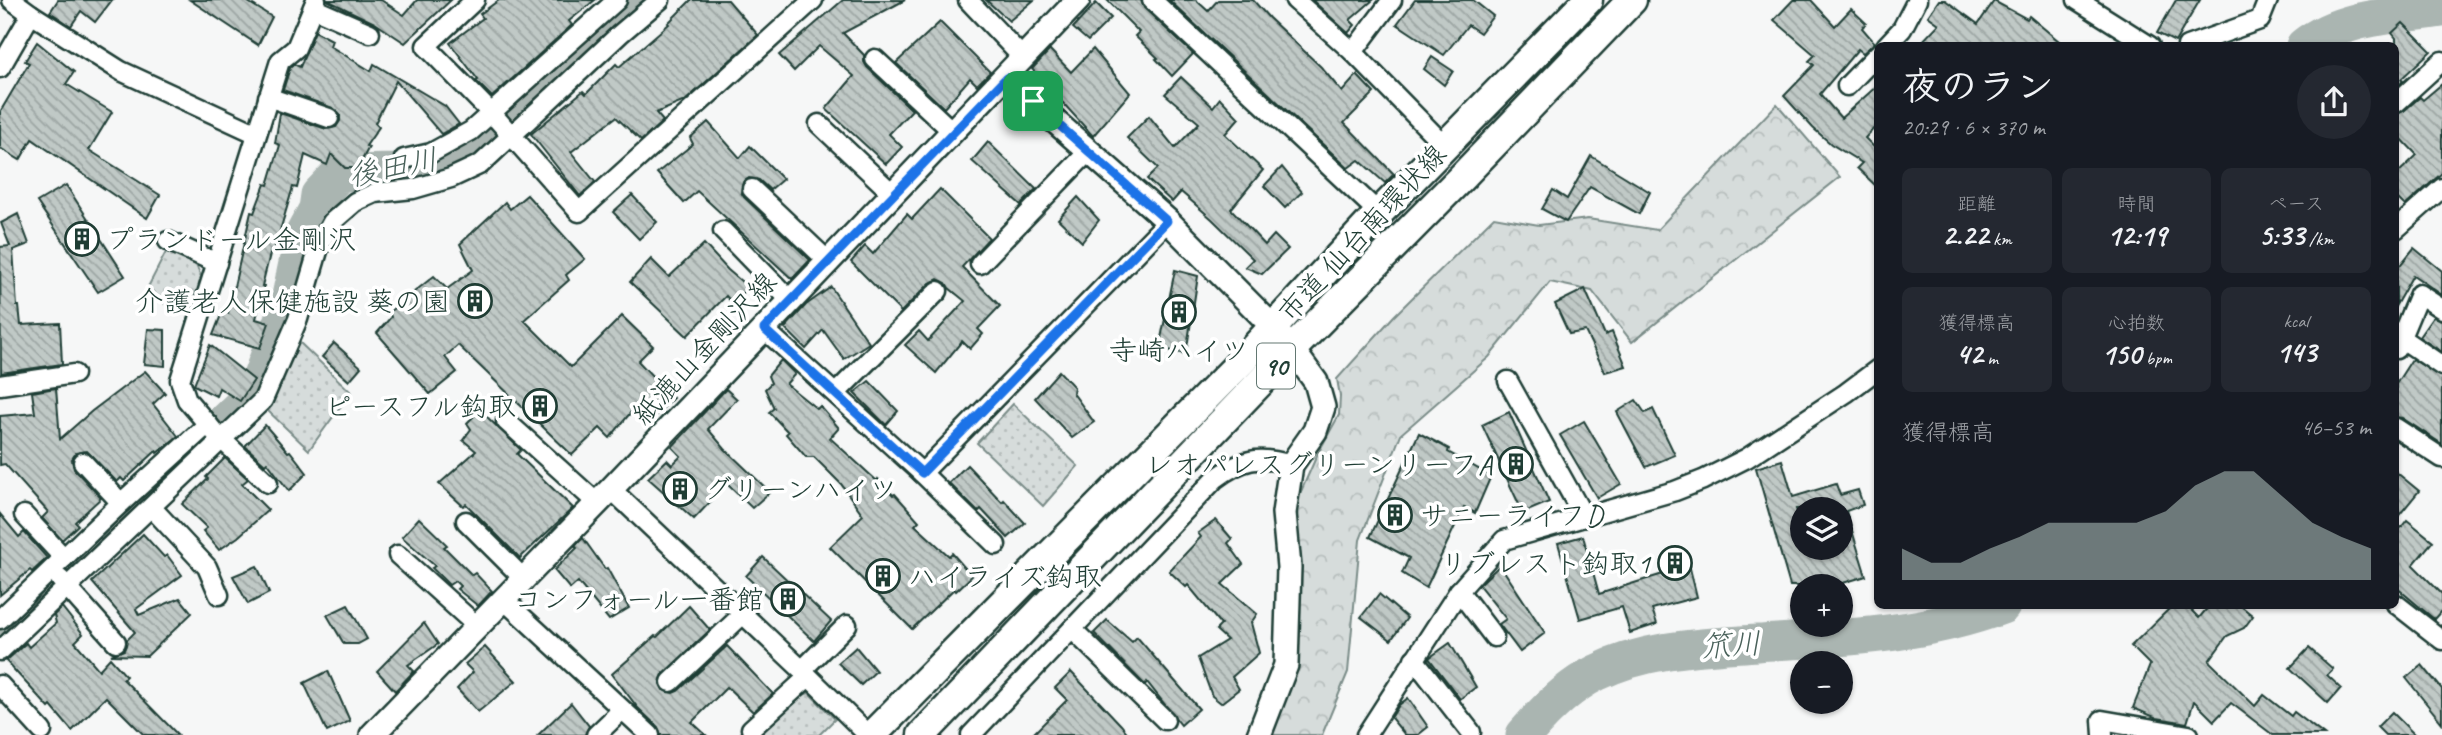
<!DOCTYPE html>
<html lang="ja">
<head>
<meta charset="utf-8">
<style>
  :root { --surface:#171b24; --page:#242831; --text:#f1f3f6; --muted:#9ea1a6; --accent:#92a19f }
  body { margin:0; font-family:Caveat,"Klee One",sans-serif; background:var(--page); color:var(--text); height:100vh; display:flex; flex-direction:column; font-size:26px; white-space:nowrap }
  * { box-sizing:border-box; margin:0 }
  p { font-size:23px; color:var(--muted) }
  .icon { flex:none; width:38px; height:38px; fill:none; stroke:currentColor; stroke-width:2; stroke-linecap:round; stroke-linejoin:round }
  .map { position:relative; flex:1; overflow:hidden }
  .side { position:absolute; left:1874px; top:42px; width:525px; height:567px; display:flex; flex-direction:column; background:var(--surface); border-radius:10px; box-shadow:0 2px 5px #0004 }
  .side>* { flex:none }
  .buttons { position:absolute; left:1790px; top:497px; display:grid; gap:14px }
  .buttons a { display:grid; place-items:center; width:63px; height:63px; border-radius:50%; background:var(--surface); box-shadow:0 2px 5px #0004; font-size:35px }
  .pin { position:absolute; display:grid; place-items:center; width:60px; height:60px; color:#fff; margin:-30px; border-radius:14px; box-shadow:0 4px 10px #0006 }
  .round { display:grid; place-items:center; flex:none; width:74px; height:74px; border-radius:37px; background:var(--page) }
  .head { display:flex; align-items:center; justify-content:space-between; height:119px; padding:0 28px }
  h1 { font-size:38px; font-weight:800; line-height:52px }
  .metrics { display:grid; grid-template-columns:repeat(3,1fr); gap:10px; height:119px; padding:7px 28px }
  .metrics div { display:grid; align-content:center; border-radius:10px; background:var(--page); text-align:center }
  .metrics b { font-size:30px; font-weight:800 }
  .metrics small { font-size:19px; font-weight:400 }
  .metrics p { font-size:19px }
  .chart { height:196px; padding:14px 28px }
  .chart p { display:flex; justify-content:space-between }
  .chart svg { width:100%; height:126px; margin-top:7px; fill:var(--accent); opacity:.7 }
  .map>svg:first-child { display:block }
  .forest { fill:url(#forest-crowns); stroke:#7a8c88; stroke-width:2 }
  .park { fill:url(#park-dots); stroke:#7a8c88; stroke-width:2 }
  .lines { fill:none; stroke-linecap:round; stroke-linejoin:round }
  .river { stroke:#aab5b1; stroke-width:37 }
  .building { fill:url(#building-back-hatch); stroke:#1f3d34; stroke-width:2; fill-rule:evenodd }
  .minor-casing { stroke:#1f3d34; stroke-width:23 }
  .tertiary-casing { stroke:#1f3d34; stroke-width:28 }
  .primary-casing { stroke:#1f3d34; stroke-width:33 }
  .minor { stroke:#fff; stroke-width:18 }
  .tertiary { stroke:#fff; stroke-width:23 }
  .primary { stroke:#fff; stroke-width:28 }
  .route-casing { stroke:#fff; stroke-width:14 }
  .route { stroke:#1a73e8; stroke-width:9 }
  .labels { text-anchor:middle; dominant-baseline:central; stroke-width:7; stroke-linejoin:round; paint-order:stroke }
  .shield { fill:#fff; stroke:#627771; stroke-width:2 }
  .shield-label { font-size:26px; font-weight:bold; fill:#1f3d34 }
  .street-label { font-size:28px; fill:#1f3d34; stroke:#fff }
  .poi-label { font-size:28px; fill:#1f3d34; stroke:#fff; text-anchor:end }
  .water-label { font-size:30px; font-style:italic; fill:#49615a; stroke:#fff }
</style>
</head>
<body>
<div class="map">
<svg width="2442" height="735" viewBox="0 0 2442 735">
  <defs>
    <pattern id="forest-crowns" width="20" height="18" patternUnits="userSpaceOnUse" patternTransform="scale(1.75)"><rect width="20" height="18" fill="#d6dcdb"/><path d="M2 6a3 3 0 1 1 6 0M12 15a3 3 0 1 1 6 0" fill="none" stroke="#b7bebd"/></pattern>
    <pattern id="park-dots" width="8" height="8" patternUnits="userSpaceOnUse" patternTransform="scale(1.75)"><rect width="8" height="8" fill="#d6dcdb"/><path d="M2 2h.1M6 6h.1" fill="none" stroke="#b7bebd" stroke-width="1.8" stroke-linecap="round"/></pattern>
    <pattern id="building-back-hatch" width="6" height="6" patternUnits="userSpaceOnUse" patternTransform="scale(1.75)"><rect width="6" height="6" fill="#c0c9c6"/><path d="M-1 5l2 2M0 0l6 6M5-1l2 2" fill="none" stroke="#9ba4a2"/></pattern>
  </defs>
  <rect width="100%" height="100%" fill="#f6f7f7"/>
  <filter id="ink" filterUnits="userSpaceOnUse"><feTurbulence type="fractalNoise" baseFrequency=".0143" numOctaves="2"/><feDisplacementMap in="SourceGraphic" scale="14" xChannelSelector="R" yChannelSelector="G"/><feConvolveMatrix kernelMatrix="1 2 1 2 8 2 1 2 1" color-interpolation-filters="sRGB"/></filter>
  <g filter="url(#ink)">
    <path class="forest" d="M1777,104L1840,177L1632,342L1592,291L1550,282L1489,357L1401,434L1360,540L1348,672L1322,735H1272L1293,669L1297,558L1295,505L1317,455L1339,415L1340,396L1337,379L1394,316L1494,217L1539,225L1588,219L1657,230Z"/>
    <g class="park">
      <path d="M167,250L196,265L203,281L199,303L172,311L148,287Z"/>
      <path d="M296,339L351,392L309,450L266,409Z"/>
      <path d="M1013,404L1078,466L1043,506L977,443Z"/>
      <path d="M809,693L835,719L819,735H757L793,698Z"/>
    </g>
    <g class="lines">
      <g class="river">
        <path d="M2304,46C2342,16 2396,16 2442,9"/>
        <path d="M0,635L255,393L289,301L303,235L317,209L319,195L340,173L401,172L454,155L485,137L643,0"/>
        <path d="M1524,735C1544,711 1568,687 1596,673C1646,648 1702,647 1757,643C1840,638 1923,636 2002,606"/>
      </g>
    </g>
    <g class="building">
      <path d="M58,0H112L95,22L81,11L71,26L50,12Z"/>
      <path d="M190,0H245L272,17L258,45Z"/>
      <path d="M327,0H381L404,15L417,0H451L405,43L375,23Z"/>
      <path d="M499,0H595L569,21L572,25L492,97L476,81L478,80L450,43L483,18L480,14Z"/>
      <path d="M691,0H728L758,35L685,101L656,113L663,121L641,141L616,117L571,152L595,182L580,196L531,134L583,91L586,94L616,64L619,67L669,24L668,23Z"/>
      <path d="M843,0H905L843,33L864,55V62L867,67L912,110L889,134L902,147L886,164L826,109L854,76L819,46L794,71L779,55Z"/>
      <path d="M986,0H1034L1009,21Z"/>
      <path d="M1107,0H1141L1144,8L1193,54L1172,76L1156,59L1158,58L1135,36L1139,32Z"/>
      <path d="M1169,0H1196L1208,11L1218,0H1253L1269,18L1321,67L1342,92L1357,75L1374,93L1344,123L1394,174L1385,183L1359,160L1348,168Z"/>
      <path d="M1312,0H1373L1350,20L1355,25L1348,33Z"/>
      <path d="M1415,0H1473L1493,16L1480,33L1468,25L1444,55L1397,24Z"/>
      <path d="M1793,0H1811L1835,26L1851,9L1866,23L1862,28L1875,43L1863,53L1858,49L1820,94L1841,118L1878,85V124L1865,138L1875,148L1878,144V188L1857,168L1862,163L1831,144L1813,128L1784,96L1814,65L1809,61L1815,55L1774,20Z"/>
      <path d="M1939,0H1945L1978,24L1994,1L2027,19L2029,16L2065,46H1918L1939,24L1928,16Z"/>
      <path d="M2176,0H2200L2175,42L2157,33Z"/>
      <path d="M1096,3L1111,18L1088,41L1073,28Z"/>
      <path d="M940,22L990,72L977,85L970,78L944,108L896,63Z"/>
      <path d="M2403,23L2431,51L2401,79L2403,81L2396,88V38L2392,33Z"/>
      <path d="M315,31L332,40L330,46L371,71L374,64L445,106L459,124L441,134L396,81L375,123L379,127L366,146L369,147L362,160L363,168H345L331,154L327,165L305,155L297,188L293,187L274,251L271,250L262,286H264L256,319L269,323L260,348L213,335L223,310L228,313L251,212L254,213L265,184L268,185L280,145L275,143L280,113L326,129L336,127L340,121V115L333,108L283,90L290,68L294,64L300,67Z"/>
      <path d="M37,42L74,72L66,84L112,112L89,150L160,195L147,218L32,139L20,160L0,148V112L29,63L25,61Z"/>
      <path d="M1093,49L1130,93L1093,136L1032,69L1050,50L1071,72Z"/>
      <path d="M1432,57L1453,71L1444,85L1424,69Z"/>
      <path d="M1181,77L1213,107L1220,98L1239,118L1225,134L1263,170L1231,209L1265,245L1274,235L1288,249L1262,274L1245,267L1253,259L1212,219L1181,192L1172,202L1147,179L1158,168L1127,138L1149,116L1175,148L1199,123L1165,94Z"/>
      <path d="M2442,84V173L2405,206L2396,197V175L2417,155L2396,133V114L2404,111L2420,97L2423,100Z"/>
      <path d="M708,122L740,158L750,146L783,179L770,190L759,180L749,178L743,182L741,192L744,197L810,260L792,279L697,191L684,203L657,173L693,144L690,138Z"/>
      <path d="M988,142L1036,189L1021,205L972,161Z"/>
      <path d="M1591,156L1650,192L1639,214L1590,187L1566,222L1542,209L1553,190L1567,199Z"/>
      <path d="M1282,167L1302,192L1285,208L1264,186Z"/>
      <path d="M66,185L125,276L98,292L37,202Z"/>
      <path d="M940,189L989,238L962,267L1000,306L978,329L983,334L970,349L962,341L936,373L905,345L919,331L928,341L965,301L949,288L946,283L938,279L930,283L901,312L851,262L865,246L873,254L907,214L912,219Z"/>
      <path d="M527,195L585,259L566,275L569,280L524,320L571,367L622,316L653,346L638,361L673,398L655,416L640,401L610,438L600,428L572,455L458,345L445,357L457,372L430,394L377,333L391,317L389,312L434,276L447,289L473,270L460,244L505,202L510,209Z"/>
      <path d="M632,195L657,222L639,239L613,212Z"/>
      <path d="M1078,197L1099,220L1082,242L1058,219Z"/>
      <path d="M18,214L29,244L13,250L17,306H19L21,325L60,323L62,364L1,373L0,247L10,246L1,223Z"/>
      <path d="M704,244L728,270L748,287L733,304L726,296L687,336L630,282L651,259L669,277Z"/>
      <path d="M2414,248L2442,271V295L2413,275L2396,305V270Z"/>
      <path d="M1175,270L1198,276L1186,354L1159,348Z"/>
      <path d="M831,287L869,343L844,359L823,330L806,349L785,328L806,305Z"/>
      <path d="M1585,289L1605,335L1612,332L1626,366L1605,372L1585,331L1569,334L1555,304Z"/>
      <path d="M2433,317L2442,320V352L2419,337Z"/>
      <path d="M148,329L165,330V366L144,364Z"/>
      <path d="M334,343L361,367L349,381L322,357Z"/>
      <path d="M210,345L254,380L240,401L219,388L216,396L194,385Z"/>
      <path d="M2412,359L2442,377V444L2402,418L2396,417V384Z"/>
      <path d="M781,360L795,374L786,384L817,409L820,406L839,428L830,438L877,481L878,479L893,495L895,494L919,521L915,525L949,556L952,553L972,576L956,591L954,589L912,629L830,547L863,515L841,484L814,457H806L786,434L788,432L769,412L774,408L765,389L771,383L768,376Z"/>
      <path d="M145,371L165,393L153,404L178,436L157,453L156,451L124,481L121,478L117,482L87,451L76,453L72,459L74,469L101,498L75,522L78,525L62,540L42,518L48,512L5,464L0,465V416L35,413L32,392L56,388L60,439L92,411Z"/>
      <path d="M1059,371L1074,387L1073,393L1094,422L1072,438L1035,398Z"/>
      <path d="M869,381L898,411L886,425L854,393Z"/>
      <path d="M726,389L737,399L708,429L725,449L770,492L752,508L727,484L694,519L648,478L667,460L672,465L681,456L672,447Z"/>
      <path d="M1636,400L1645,413L1653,409L1675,455L1646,467L1617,412Z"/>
      <path d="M480,410L519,448L521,450L517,454L573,508L520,558L466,504L463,506L439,484L476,451L463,440L471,429L467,423Z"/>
      <path d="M1509,412L1549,502L1523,513L1482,425Z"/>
      <path d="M1584,421L1621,484L1597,498L1560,435Z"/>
      <path d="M265,425L288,452L290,451L307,473L289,491L267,462L265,464L245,446Z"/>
      <path d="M1419,433L1449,449L1448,452L1491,476L1475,513L1464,507L1426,588L1402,573L1409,558L1370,537Z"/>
      <path d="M225,458L248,479L242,484L268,510L238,537L219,550L203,531L207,528L182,504L208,479L206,477Z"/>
      <path d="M1782,460L1793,497L1836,484L1840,495L1858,490L1863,505L1846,511L1866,576L1833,586H1790L1756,468ZM1796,509H1841V548H1802V531Z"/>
      <path d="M967,465L1002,502L1004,500L1025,523L1008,538L981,509L978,512L949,483Z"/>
      <path d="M2396,472L2419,491L2396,519Z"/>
      <path d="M0,514L19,537L24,532L47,558L32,572L30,570L0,595Z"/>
      <path d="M419,518L447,545L444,547L472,575L475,573L492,591L478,606L457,589L460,586L455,581L449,585L432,568L435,566L402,537Z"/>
      <path d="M1216,520L1232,539L1228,543L1243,564L1222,584L1257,614L1251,623L1259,653L1232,677L1239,689L1221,703L1212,696L1198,658L1227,640L1216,630L1221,625L1188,585L1186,587L1169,571L1201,537L1198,533Z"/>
      <path d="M2407,520L2433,541L2413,565L2442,594V610L2434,619L2396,587V534Z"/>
      <path d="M143,534L164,557L167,555L182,575L136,609L139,615L180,598L192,613L147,656L111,655L124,650L127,640L135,632L92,582Z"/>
      <path d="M1583,536L1599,594L1663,574L1661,566L1686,552L1697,597L1652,609L1657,624L1630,633L1622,607L1580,619L1558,543Z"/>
      <path d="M583,538L605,569L607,568L629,608L609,620L578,582L570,589L554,570L577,548L575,546Z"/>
      <path d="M763,557L831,621L814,641L746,576Z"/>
      <path d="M1500,565L1545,633L1520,652L1499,624L1506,619L1479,585Z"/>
      <path d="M257,566L269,593L248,604L233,576Z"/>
      <path d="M1379,594L1407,618L1391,640L1361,617Z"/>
      <path d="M348,605L367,639L358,644H344L327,615Z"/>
      <path d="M689,606L710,630L663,674L660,684L663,690L673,693L678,691L727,646L773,694L753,712L727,687L692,722L706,735H661L658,727L638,708L612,674L655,636L657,637Z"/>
      <path d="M2172,606H2187L2199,618L2209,606H2241L2253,616L2244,628L2227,636L2209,661L2255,706L2264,695L2291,716L2294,712L2324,735H2273L2231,703L2214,721L2194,701L2187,723L2157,718L2133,708L2150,665L2131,646Z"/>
      <path d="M62,607L83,634L75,642L99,670L110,658L126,676L123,679L178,735H144L106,697L72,731L51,706L49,708L6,661L26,643L29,647L56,623L54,615Z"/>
      <path d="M1107,620L1132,642L1137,637L1199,709L1181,725L1147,682L1145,685L1094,633Z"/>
      <path d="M424,623L438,644L408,665L414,671L395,691L377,671Z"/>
      <path d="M1450,643L1476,687L1460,699L1429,658Z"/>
      <path d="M485,647L516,681L478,712L457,689L473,672L465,664Z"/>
      <path d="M856,647L876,671L861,685L838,663Z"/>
      <path d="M2309,648L2333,669L2327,675L2341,688L2328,703L2290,668Z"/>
      <path d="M2422,665L2442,689V723L2406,678Z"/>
      <path d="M328,671L350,721L327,732L304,683Z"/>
      <path d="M1071,672L1121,725L1129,735H1032L1067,700L1055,688Z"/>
      <path d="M1408,698L1428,727L1418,735H1405L1391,718L1399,705Z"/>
      <path d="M571,703L589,726L585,735H538Z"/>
      <path d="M2392,712L2415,735H2385L2377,727Z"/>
    </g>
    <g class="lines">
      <g class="minor-casing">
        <g id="minor">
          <path d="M12,0L31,14L121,71L255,133"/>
          <path d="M475,0L426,46L496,118L579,212L813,0"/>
          <path d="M968,0L1023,58"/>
          <path d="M1152,0L1379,213"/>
          <path d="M1295,0L1353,52L1444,145"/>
          <path d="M2077,0L2150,46"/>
          <path d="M313,8L370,33"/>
          <path d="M1886,46L1902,29L1917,0"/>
          <path d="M2187,46L2260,20L2268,0"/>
          <path d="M1353,52L1392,0"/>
          <path d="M875,59L953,132"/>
          <path d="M0,68L31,14"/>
          <path d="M1847,86L1878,54"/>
          <path d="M268,97L329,118"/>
          <path d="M2396,103L2442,61"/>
          <path d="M819,124L893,194"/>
          <path d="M404,159L431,153L471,131L617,0"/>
          <path d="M752,189L828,261"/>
          <path d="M2396,229L2442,188"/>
          <path d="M723,231L790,300"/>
          <path d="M168,241L217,263"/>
          <path d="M980,264L1088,152"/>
          <path d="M764,329L922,473L996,545"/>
          <path d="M2401,338L2442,366"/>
          <path d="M2396,349L2419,294L2442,309"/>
          <path d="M1508,381L1584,517"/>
          <path d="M0,385L74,374"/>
          <path d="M836,393L938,291"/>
          <path d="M506,421L597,503"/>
          <path d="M2396,428L2442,458"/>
          <path d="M83,462L121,503"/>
          <path d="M922,473L1168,221"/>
          <path d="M268,483L217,435L187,400L180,380L280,61L296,48L316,0"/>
          <path d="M611,489L802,670L868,735"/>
          <path d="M152,508L207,567L219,595"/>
          <path d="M24,515L64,558"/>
          <path d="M466,521L524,579"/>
          <path d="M398,555L478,627"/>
          <path d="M60,579L116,642"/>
          <path d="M1459,591L1494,637"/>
          <path d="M504,600L650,735"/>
          <path d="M2396,604L2442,640"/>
          <path d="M0,619L121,503L208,424"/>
          <path d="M1072,629L1165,720"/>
          <path d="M0,651L263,400L298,319L320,244L332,222L355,202L375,193L413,189L451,178L481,164L620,34L660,0"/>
          <path d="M1414,659L1471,732"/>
          <path d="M802,670L847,625"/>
          <path d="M671,682L742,615"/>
          <path d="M0,685L42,731"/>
          <path d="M751,729L808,677"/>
          <path d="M596,735L622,710"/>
          <path d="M971,735L1215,479C1242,459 1258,455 1291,465"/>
          <path d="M1366,735L1459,591L1504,540L1675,491L1703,480L1747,458L1846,393L1878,369"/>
          <path d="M2103,735L2102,720L2189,735"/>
        </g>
      </g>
      <g class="tertiary-casing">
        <g id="tertiary">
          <path d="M1006,78L1168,221L1273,327L1292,349L1316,382L1323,407L1315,431L1291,465L1284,513L1289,567L1286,665L1259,735"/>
          <path d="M372,735L611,489L1078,0"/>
        </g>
      </g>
      <g class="primary-casing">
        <g id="primary">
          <path d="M872,735L1240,363L1379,213L1588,0"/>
          <path d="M922,735L1292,349L1461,178L1632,0"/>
        </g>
      </g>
      <use href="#minor" class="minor"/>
      <use href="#tertiary" class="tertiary"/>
      <use href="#primary" class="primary"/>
    </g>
  </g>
  <g class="lines" filter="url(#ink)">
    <g class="route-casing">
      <path id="route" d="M1006,78L1167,221L922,473L764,329Z"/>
    </g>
    <use href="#route" class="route"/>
  </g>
  <defs>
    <g id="building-ring" transform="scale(1.75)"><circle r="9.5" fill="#fff" stroke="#1f3d34" stroke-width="1.5"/><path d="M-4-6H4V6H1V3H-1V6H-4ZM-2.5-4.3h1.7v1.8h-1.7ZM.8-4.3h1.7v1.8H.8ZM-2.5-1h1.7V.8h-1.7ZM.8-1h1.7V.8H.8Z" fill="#1f3d34"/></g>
  </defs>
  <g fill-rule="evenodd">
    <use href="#building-ring" x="82" y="239"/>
    <use href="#building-ring" x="475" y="301"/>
    <use href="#building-ring" x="1179" y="312"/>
    <use href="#building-ring" x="540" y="406"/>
    <use href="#building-ring" x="1516" y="464"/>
    <use href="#building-ring" x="680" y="489"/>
    <use href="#building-ring" x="1395" y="515"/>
    <use href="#building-ring" x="1675" y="563"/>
    <use href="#building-ring" x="883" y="576"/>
    <use href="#building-ring" x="788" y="599"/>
  </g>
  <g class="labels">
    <rect class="shield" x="1257" y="343.5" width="38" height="45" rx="5"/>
    <g class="shield-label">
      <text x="1276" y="366">90</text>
    </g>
    <g class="street-label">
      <text transform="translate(1362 233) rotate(-47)">市道 仙台南環状線</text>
      <text transform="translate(704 348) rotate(-47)">紙漉山金剛沢線</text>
    </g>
    <g class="poi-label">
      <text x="106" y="239" text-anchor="start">プランドール金剛沢</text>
      <text x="450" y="301">介護老人保健施設 葵の園</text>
      <text x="1179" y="350" text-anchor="middle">寺崎ハイツ</text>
      <text x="516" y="406">ピースフル鈎取</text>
      <text x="1492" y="464">レオパレスグリーンリーフA</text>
      <text x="704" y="489" text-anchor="start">グリーンハイツ</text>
      <text x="1420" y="515" text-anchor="start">サニーライフD</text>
      <text x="1650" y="563">リブレスト鈎取1</text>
      <text x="908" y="576" text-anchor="start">ハイライズ鈎取</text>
      <text x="764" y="599">コンフォール一番館</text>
    </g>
    <g class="water-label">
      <text transform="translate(393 167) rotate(-11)">後田川</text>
      <text transform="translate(1731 645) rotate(-4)">笊川</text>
    </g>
  </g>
</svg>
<div class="buttons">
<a><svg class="icon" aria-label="layers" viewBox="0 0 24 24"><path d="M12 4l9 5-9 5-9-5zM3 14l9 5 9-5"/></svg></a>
<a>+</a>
<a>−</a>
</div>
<div class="pin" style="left:1033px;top:101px;background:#1e9e55"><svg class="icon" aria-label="arrive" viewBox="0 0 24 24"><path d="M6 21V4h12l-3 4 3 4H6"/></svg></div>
<section class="side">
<div class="head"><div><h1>夜のラン</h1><p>20:29 · 6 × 370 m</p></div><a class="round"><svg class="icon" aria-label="share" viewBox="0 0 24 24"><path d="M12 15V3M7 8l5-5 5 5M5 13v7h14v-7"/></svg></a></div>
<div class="metrics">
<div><p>距離</p><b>2.22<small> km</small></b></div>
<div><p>時間</p><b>12:19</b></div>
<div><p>ペース</p><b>5:33<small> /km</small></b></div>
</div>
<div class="metrics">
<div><p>獲得標高</p><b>42<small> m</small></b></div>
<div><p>心拍数</p><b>150<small> bpm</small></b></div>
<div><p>kcal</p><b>143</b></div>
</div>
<div class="chart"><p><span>獲得標高</span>46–53 m</p>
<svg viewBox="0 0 160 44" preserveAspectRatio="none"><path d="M0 44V33L10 38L20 38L30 33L40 29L50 24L60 24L70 24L80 24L90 20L100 11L110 6L120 6L130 15L140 24L150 29L160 33V44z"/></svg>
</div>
</section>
</div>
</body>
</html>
